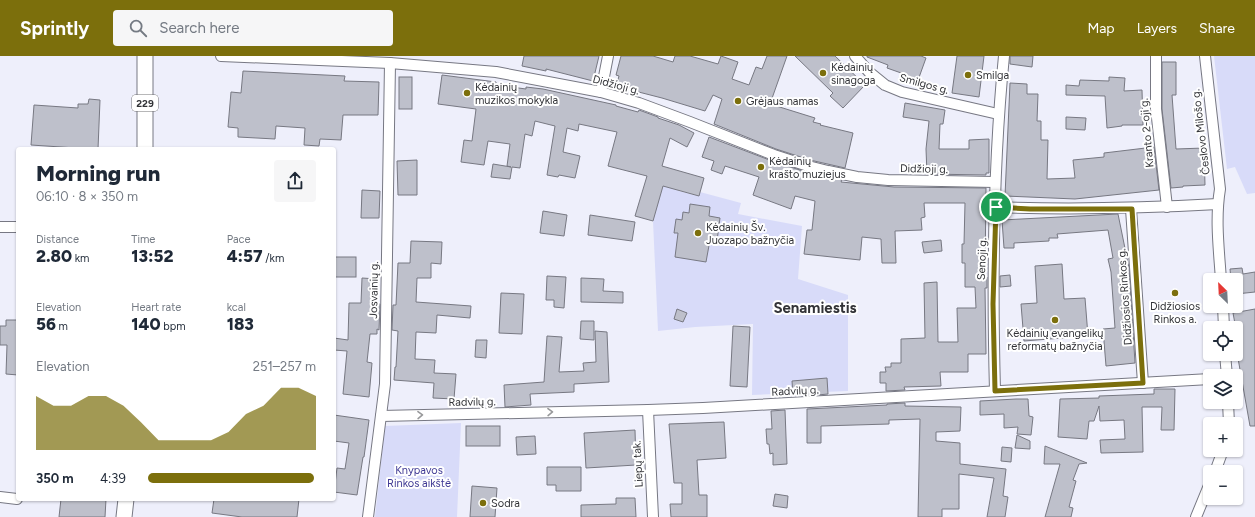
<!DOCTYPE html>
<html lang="en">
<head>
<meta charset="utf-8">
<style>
  :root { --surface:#fff; --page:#f6f6f7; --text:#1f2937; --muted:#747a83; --accent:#7c6f0c }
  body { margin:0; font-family:Figtree,sans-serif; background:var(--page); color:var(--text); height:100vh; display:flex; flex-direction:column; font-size:15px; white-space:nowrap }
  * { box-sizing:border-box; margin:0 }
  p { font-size:13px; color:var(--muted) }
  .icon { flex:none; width:22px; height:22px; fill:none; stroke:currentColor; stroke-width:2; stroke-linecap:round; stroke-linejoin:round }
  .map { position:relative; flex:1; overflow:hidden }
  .side { position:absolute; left:16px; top:91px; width:320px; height:354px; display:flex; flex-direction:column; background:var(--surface); border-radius:4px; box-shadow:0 1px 3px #0004 }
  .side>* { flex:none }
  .needle { width:26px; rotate:336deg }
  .tools { position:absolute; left:1203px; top:217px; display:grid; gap:8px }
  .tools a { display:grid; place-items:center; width:40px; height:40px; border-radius:4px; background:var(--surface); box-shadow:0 1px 3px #0004; font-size:20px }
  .pin { position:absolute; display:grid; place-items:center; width:34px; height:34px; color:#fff; margin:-17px; border:2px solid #fff; border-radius:50%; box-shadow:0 1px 4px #0007 }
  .round { display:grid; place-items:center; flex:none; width:42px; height:42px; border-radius:4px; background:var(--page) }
  .summary { display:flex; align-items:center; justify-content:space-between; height:68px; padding:0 20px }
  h1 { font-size:22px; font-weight:800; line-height:30px }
  .metrics { display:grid; grid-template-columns:repeat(3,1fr); gap:6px; height:68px; padding:4px 20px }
  .metrics div { display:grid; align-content:center }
  .metrics b { font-size:17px; font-weight:800 }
  .metrics small { font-size:11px; font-weight:400 }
  .metrics p { font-size:11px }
  .chart { height:112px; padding:8px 20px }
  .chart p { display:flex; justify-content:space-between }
  .chart svg { width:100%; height:72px; margin-top:4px; fill:var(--accent); opacity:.7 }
  ul { padding:0 20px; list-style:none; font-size:13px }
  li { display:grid; grid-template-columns:64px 48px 1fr; align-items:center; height:30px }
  li i { height:10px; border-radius:5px; background:var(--accent) }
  header { display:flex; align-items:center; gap:24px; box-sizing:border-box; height:56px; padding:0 20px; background:var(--accent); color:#fff }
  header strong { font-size:19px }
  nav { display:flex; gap:22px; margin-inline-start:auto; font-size:14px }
  .search { width:280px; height:36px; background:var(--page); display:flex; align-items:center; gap:10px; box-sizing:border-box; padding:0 14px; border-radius:4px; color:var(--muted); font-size:15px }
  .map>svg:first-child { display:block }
  .green { fill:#d8dbf9 }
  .building { fill:#bec0cb; stroke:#777882 }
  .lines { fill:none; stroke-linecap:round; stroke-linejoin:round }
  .street-casing { stroke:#777883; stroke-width:12 }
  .primary-casing { stroke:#777883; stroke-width:17 }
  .street { stroke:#fff; stroke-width:10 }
  .primary { stroke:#fff; stroke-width:15 }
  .oneway { stroke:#98999b }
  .route-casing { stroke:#fff; stroke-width:8 }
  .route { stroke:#7c6f0c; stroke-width:5 }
  .poi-dot { fill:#7c6f0c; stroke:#fff; stroke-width:1.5 }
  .labels { text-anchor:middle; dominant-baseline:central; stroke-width:4; stroke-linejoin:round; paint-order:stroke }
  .shield { fill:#fff; stroke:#707073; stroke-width:1 }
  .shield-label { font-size:10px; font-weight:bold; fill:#323337 }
  .poi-label { font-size:11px; fill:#323337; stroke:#fff; text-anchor:start }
  .street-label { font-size:11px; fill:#323337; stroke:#fff }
  .park-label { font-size:11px; fill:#3f3994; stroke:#fff }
  .district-label { font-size:15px; font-weight:bold; fill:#323337; stroke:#fff }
</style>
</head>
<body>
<header>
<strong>Sprintly</strong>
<div class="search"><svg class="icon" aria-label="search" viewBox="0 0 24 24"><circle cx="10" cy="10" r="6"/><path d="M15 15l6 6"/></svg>Search here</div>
<nav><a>Map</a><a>Layers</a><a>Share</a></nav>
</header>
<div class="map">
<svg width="1255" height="461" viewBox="0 0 1255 461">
  <rect width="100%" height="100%" fill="#eeeffb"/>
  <g class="green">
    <path d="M1214,0H1255V137L1247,138L1235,111L1227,113Z"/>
    <path d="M664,125L679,135L699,140L700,136L741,147L738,158L802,170L798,223L848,239V335L752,339L753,268L695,271L658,275L653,165Z"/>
    <path d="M461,367L457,461H375L385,370Z"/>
  </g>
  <g class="building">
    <path d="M524,0H599L593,25L546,13V15L522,10Z"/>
    <path d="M621,0H653L673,6L675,0H690L718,8L721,0L738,6L732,23L749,29L756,11L762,13L767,0H787L770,48L815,62L813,66L821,68L820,69L853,77L845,112L810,104L776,93L714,68L722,43L713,39L705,55L662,42L623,32L624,29L617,27L619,20L616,19Z"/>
    <path d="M795,0H835L865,29L843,52L830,40L833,37Z"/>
    <path d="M867,0H921L926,2L917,27L903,22L904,18L887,12L888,9L867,1Z"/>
    <path d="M957,0H984L979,41L952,37Z"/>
    <path d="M1010,0H1033L1032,11L1010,8Z"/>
    <path d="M1162,6H1176V39H1172L1176,93L1204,92L1205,129L1183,130V131L1171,132L1162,53Z"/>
    <path d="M243,15L345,20L344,25L379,26L378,59H343L341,84L320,83L319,90L304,89L305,72L276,70L275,83L238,81V72L228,71L231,36L241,37Z"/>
    <path d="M442,19L496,26V29L526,33V31L543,33L616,49V50L638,56L639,54L658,61V62L679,69L694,77L687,91L670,82L662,110L704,122L699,140L663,130L653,165L635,160L647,120L608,110L617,76L579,68L578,75L567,72L563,96L580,100L575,122L559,119L558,121L547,119L555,70L535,65L532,80L525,78L520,112L512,111L510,123L491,121L493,108L511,111L507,110L510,88L488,85L484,109L461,106L464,84L472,85L476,53L438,48Z"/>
    <rect x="399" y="21" width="13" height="32"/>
    <path d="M1109,21L1125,22L1124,35L1142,34L1143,69H1122V70L1107,72L1105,40L1066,39V29L1079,30L1080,24L1109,25Z"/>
    <path d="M1010,27L1027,28V38H1038L1037,65H1041V84H1048L1047,123L1075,122L1073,104L1104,101V97L1154,91L1159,134L1075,143L1005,140Z"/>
    <path d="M89,43L100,44L98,93H76V92L31,89L34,49L78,52V48H88Z"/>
    <path d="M905,47L945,54L943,68H940L939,93H969V84L989,83V117H986V119L927,118L926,93L929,65L903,61Z"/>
    <path d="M1066,61L1086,62L1085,74L1066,73Z"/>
    <path d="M709,81L772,105L806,116L842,124L841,126L894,131L986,132L985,221H987V232H985L986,298H968V316H940L941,330L904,331L905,334L886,335V327H880V316H886L885,311H891V307H901V283L925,282L924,227L937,226L938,286H958L957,252H976L975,231H965V207H962V188H964L965,147H924L925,161L921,162L922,174L895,175L896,207H882L881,183L862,181L860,204L804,198L807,174H812L815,145L795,140L791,153L753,139L759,121L725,110L722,118L711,114L714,105L702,101Z"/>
    <path d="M417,104V139H398L397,105Z"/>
    <path d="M362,134L380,135L379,162H361Z"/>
    <path d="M690,148L710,151L709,160L720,162L717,185L710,184L706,206L675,201L678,177H674L676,163L682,164L683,156L689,157Z"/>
    <path d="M543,155L567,159L564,180L540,177Z"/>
    <path d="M1118,158L1129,212L1135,307L1106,310L1103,273L1115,272L1111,216L1108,203L1113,202L1108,174L1057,178L1058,182H1049V185L1014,187V192H1004L1002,164Z"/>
    <path d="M590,159L635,166L632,185L588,179Z"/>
    <path d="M941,184L942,195L924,197L922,186Z"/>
    <path d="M411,185L442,186L441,208L431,207V222H417L416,246L471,250L470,262L437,259L436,277L416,276L415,303L435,304L434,317L456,318L454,343L433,342L434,327L394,324L395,311H396L398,275L392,274L393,249H396L398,207H410Z"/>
    <rect x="334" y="201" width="22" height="20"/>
    <path d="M1062,208L1064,243L1085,242L1088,280L1024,285L1021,248L1037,247L1035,210Z"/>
    <path d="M1242,212L1243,218L1255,216V236L1236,238V224H1231L1230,213Z"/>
    <path d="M1010,219L1011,230L1000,231V220Z"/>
    <path d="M547,220L566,221L564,252L554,251V244H546Z"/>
    <path d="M362,222L377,223L376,248H380L379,274L377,273V278H370L367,306L372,307L369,341L343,338L347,295L334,294V282L348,284L349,247H361Z"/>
    <path d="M581,222L604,223L603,235L623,236V247L581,246Z"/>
    <path d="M501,237L524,238L522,278L499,277Z"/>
    <path d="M677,253L687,257L683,266L674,263Z"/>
    <path d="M1255,253V370H1250L1236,291V284H1238L1233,257Z"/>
    <path d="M6,264H18V319L6,318L7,289H0V270H6Z"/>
    <path d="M581,265H594V284L580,283Z"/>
    <path d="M733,270L750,271L747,331L730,330Z"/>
    <path d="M595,275L607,276L609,326L574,328V336L530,338L531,349L505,351L504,329L544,326L547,280L562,281L559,316L584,315L583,307L596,306Z"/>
    <path d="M476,284H487L486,302L475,301Z"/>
    <path d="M827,322L828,338L807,340V338L793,339L792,325Z"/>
    <path d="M1154,333H1175L1174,374H1161L1162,351H1142L1143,396L1101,397L1100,384L1125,383L1124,364L1100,365L1099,350L1094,365H1089L1087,383L1058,381L1060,343L1099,342V340L1154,338Z"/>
    <path d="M1016,343H1028L1029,360L1033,361L1031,379L1017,378L1018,371L1004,372V358L980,359V345Z"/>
    <path d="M905,347V350L961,351L960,375L936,376V385L960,387V408L1006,413L1003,440L1008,441L1005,461H987L994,422L959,418V453H942V461H918L920,363L889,364V368L821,370V387H807V353L887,349V348Z"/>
    <path d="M785,354L787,408L773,409V397L770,398L769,388H767L766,373H772L771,355Z"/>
    <path d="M334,359L369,364L364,401H363L357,439L334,436L337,412L345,413L349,387L334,385Z"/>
    <path d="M724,366L726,402L697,404L699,439H707V461H671L670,448H682V427H674L669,368Z"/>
    <rect x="466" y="370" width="34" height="20"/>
    <path d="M635,374L636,409L586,412L584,377Z"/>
    <path d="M1017,379L1030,385V393L1015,392Z"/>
    <path d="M535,380L536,398L517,399L516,381Z"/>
    <path d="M1045,390L1087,407L1079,408L1073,424L1076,425L1069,451L1073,452L1071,461H1045L1060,408H1044Z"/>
    <path d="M1002,391L1012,392L1011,406L1001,405Z"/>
    <path d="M547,411H581V435H556V429H547Z"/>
    <path d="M472,430L497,432L495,461H470Z"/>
    <path d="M775,438L788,440L787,452L773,450Z"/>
    <path d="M616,442H635L636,461H581V449L616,448Z"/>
    <path d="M61,443H106L105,461H59Z"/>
    <path d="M214,443H299L297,461H242L212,457Z"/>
  </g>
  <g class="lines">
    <g class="street-casing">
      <g id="street">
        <path d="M221,0L390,7L496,16L601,36L639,47L690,66L774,99L808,110L828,115L857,121L888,124L995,126"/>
        <path d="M855,0L869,16L885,29L902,36L998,58"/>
        <path d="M1156,0V53L1167,151"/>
        <path d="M1205,0L1220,133C1215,163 1219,194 1221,224"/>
        <path d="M601,36L608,0"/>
        <path d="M996,151C1070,154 1144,152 1218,148"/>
        <path d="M1131,153L1143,327"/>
        <path d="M0,171H18"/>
        <path d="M1223,250L1224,272"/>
        <path d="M1225,298L1227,320"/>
        <path d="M995,335C992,224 993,111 1004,0"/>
        <path d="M1228,346L1229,368"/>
        <path d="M648,354L653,461"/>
        <path d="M381,360L648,354L703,352L1210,323"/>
        <path d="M1215,416L1223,394"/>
        <path d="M0,441L17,443"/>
        <path d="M368,461L385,328L390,7"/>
        <path d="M1196,461L1210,427"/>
      </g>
    </g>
    <g class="primary-casing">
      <g id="primary">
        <path d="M145,93V0"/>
        <path d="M124,461L126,443"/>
      </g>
    </g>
    <use href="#street" class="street"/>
    <use href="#primary" class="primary"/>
  </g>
  <defs><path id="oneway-chevron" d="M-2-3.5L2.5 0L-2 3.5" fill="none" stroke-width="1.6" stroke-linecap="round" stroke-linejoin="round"/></defs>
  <g class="oneway">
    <use href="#oneway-chevron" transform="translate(550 356) rotate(-1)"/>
    <use href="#oneway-chevron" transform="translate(420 359) rotate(-1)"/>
  </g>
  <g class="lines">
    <g class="route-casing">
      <path id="route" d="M996,151L1030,153H1132L1143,327L995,335L993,248Z"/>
    </g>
    <use href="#route" class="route"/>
  </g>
  <g class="poi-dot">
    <circle cx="823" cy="17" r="4"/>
    <circle cx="968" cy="19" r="4"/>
    <circle cx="467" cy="37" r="4"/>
    <circle cx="738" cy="45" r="4"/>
    <circle cx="761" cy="111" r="4"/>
    <circle cx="698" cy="177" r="4"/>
    <circle cx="1175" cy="237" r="4"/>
    <circle cx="1055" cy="264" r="4"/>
    <circle cx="483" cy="447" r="4"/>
  </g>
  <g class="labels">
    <rect class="shield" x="132" y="39" width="26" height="16" rx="3"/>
    <g class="shield-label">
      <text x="145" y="47">229</text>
    </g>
    <g class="poi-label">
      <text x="831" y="11">Kėdainių<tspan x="831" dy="13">sinagoga</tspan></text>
      <text x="976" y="19">Smilga</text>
      <text x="475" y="31">Kėdainių<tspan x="475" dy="13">muzikos mokykla</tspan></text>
      <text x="746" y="45">Grėjaus namas</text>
      <text x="769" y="105">Kėdainių<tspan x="769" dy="13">krašto muziejus</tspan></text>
      <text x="706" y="171">Kėdainių Šv.<tspan x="706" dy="13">Juozapo bažnyčia</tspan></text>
      <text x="1175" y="250" text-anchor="middle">Didžiosios<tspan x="1175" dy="13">Rinkos a.</tspan></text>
      <text x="1055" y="277" text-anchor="middle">Kėdainių evangelikų<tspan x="1055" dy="13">reformatų bažnyčia</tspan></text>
      <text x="491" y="447">Sodra</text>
    </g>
    <g class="street-label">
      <text transform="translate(924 28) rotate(15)">Smilgos g.</text>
      <text transform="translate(616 29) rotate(15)">Didžioji g.</text>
      <text transform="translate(1201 76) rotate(-97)">Česlovo Milošo g.</text>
      <text transform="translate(1147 77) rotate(-95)">Kranto 2-oji g.</text>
      <text transform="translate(924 113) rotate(1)">Didžioji g.</text>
      <text transform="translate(982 203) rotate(-88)">Senoji g.</text>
      <text transform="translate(374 234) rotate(-89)">Josvainių g.</text>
      <text transform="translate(1125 241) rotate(-94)">Didžiosios Rinkos g.</text>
      <text transform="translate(795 335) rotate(-3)">Radvilų g.</text>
      <text transform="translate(472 346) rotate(-1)">Radvilų g.</text>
      <text transform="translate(638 408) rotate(-93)">Liepų tak.</text>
    </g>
    <g class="park-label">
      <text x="419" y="414">Knypavos<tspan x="419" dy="13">Rinkos aikštė</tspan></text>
    </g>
    <g class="district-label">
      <text x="815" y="252">Senamiestis</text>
    </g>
  </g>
</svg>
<div class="tools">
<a><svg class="needle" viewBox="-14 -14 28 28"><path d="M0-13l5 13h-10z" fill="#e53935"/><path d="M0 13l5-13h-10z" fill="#747a83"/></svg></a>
<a><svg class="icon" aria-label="locate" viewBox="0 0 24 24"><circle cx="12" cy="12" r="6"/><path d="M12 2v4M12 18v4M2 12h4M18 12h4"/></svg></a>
<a><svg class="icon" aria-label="layers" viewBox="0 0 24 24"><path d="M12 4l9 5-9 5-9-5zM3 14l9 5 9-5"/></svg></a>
<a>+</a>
<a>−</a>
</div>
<div class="pin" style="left:996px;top:151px;background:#1e9e55"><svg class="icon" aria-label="arrive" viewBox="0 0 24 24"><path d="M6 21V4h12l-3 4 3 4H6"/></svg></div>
<section class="side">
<div class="summary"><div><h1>Morning run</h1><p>06:10 · 8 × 350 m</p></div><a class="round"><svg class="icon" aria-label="share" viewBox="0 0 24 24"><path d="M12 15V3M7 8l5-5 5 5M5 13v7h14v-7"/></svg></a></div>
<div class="metrics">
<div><p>Distance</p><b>2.80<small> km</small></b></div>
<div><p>Time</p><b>13:52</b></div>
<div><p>Pace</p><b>4:57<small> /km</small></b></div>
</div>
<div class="metrics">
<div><p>Elevation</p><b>56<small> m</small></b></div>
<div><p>Heart rate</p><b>140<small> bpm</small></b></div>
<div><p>kcal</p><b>183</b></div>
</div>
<div class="chart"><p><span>Elevation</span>251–257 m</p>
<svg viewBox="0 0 160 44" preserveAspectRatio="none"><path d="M0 44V11L10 17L20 17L30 11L40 11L50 17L60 27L70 38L80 38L90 38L100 38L110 33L120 22L130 17L140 6L150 6L160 11V44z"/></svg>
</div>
<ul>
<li><b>350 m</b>4:39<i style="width:99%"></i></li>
</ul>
</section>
</div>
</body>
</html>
